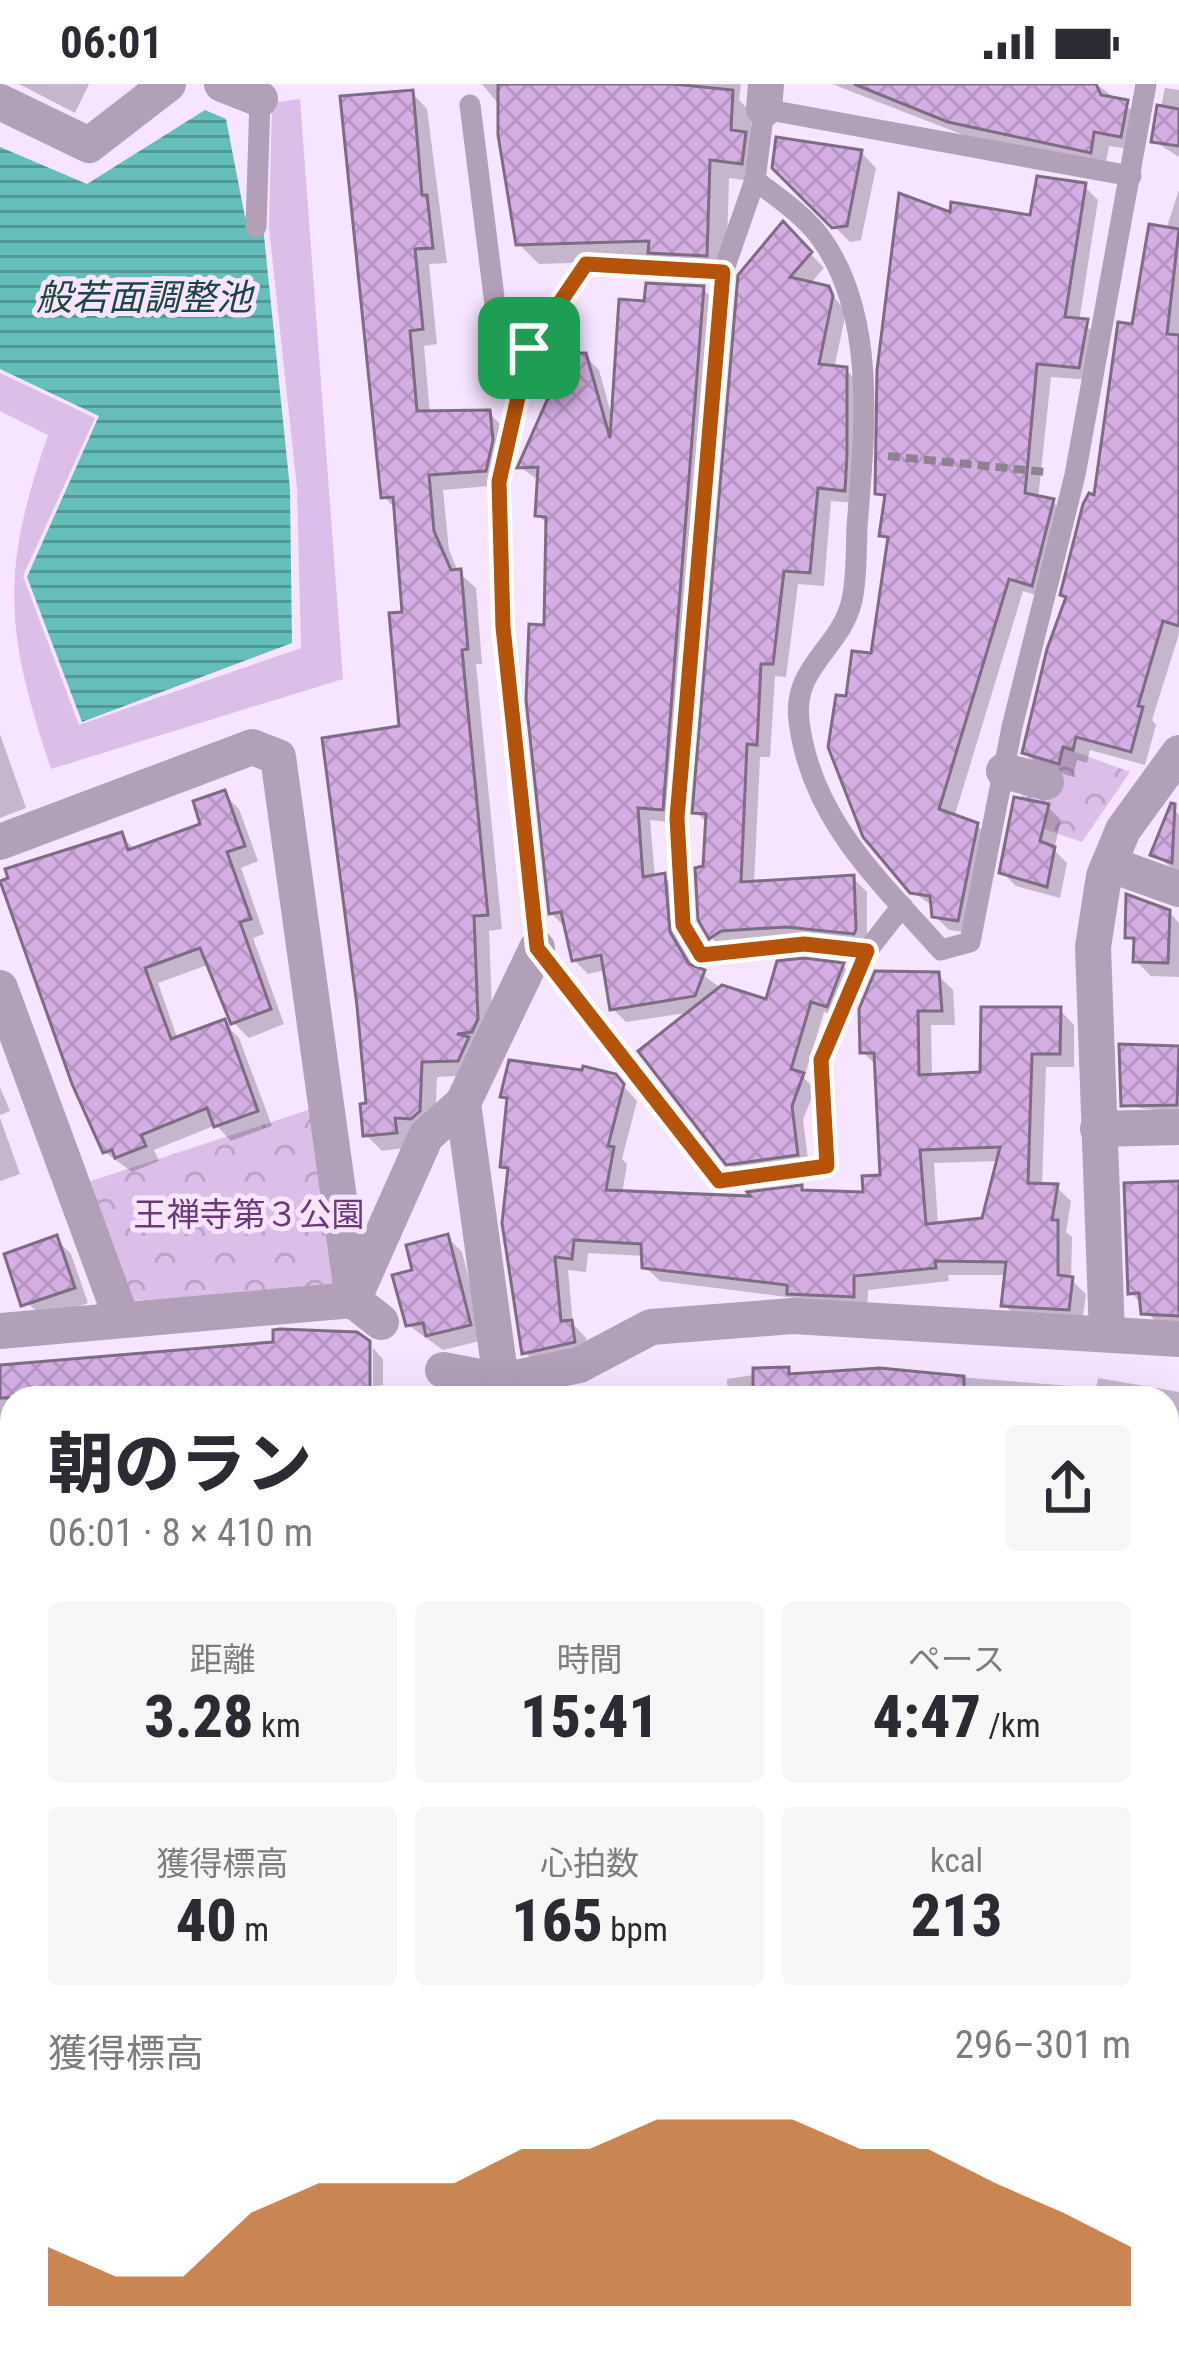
<!DOCTYPE html>
<html lang="ja">
<head>
<meta charset="utf-8">
<style>
  :root { --surface:#fff; --page:#f7f7f7; --text:#2b2b33; --muted:#7c7c81; --accent:#b45309 }
  body { margin:0; font-family:"Roboto Condensed","Noto Sans JP",sans-serif; background:var(--page); color:var(--text); height:100vh; display:flex; flex-direction:column; font-size:45px; white-space:nowrap }
  * { box-sizing:border-box; margin:0 }
  p { font-size:39px; color:var(--muted) }
  .icon { flex:none; width:66px; height:66px; fill:none; stroke:currentColor; stroke-width:2; stroke-linecap:round; stroke-linejoin:round }
  .map { position:relative; flex:1; overflow:hidden }
  .details { position:absolute; left:0px; top:1302px; width:1179px; height:972px; display:flex; flex-direction:column; background:var(--surface); border-radius:36px 36px 0 0; box-shadow:0 12px 48px #0002 }
  .details>* { flex:none }
  .pin { position:absolute; display:grid; place-items:center; width:102px; height:102px; color:#fff; margin:-51px; border-radius:24px; box-shadow:0 6px 18px #0006 }
  .round { display:grid; place-items:center; flex:none; width:126px; height:126px; border-radius:12px; background:var(--page) }
  .overview { display:flex; align-items:center; justify-content:space-between; height:204px; padding:0 48px }
  h1 { font-size:66px; font-weight:800; line-height:90px }
  .metrics { display:grid; grid-template-columns:repeat(3,1fr); gap:18px; height:204px; padding:12px 48px }
  .metrics div { display:grid; align-content:center; border-radius:12px; background:var(--page); text-align:center }
  .metrics b { font-size:60px; font-weight:800 }
  .metrics small { font-size:33px; font-weight:400 }
  .metrics p { font-size:33px }
  .chart { height:336px; padding:24px 48px }
  .chart p { display:flex; justify-content:space-between }
  .chart svg { width:100%; height:216px; margin-top:12px; fill:var(--accent); opacity:.7 }
  .status { display:flex; justify-content:space-between; align-items:center; height:84px; padding:0 60px; background:var(--surface); direction:ltr }
  .status svg { height:33px; fill:currentColor }
  .map>svg:first-child { display:block }
  .built { fill:#eed7f8 }
  .grass { fill:#dcbfe8 }
  .forest { fill:url(#forest-crowns) }
  .water { fill:url(#water-rules) }
  .shadow { fill:#0003; fill-rule:evenodd }
  .building { fill:url(#building-cross-hatch); stroke:#7d6c84; stroke-width:3; fill-rule:evenodd }
  .lines { fill:none; stroke-linecap:round; stroke-linejoin:round }
  .path { stroke:#8e8193; stroke-width:8; stroke-dasharray:12 6; stroke-linecap:butt }
  .lane { stroke:#b1a0b8; stroke-width:21 }
  .street { stroke:#b1a0b8; stroke-width:36 }
  .secondary { stroke:#947b9e; stroke-width:36 }
  .route-casing { stroke:#fff; stroke-width:24 }
  .route { stroke:#b45309; stroke-width:15 }
  .labels { text-anchor:middle; dominant-baseline:central; stroke-width:10; stroke-linejoin:round; paint-order:stroke }
  .park-label { font-size:33px; fill:#69397b; stroke:#f7e4ff }
  .water-label { font-size:36px; font-style:italic; fill:#1c4643; stroke:#f7e4ff }
</style>
</head>
<body>
<div class="status"><b>06:01</b><svg viewBox="0 0 49 12"><path d="M0 12V9h3v3zM5 12V6h3v6zM10 12V3h3v9zM15 12V0h3v12zM26 1h20v11H26zM47 4h2v5h-2z"/></svg></div>
<div class="map">
<svg width="1179" height="2274" viewBox="0 0 1179 2274">
  <defs>
    <pattern id="forest-crowns" width="20" height="18" patternUnits="userSpaceOnUse" patternTransform="scale(3)"><rect width="20" height="18" fill="#dcbfe8"/><path d="M2 6a3 3 0 1 1 6 0M12 15a3 3 0 1 1 6 0" fill="none" stroke="#bca3c7"/></pattern>
    <pattern id="water-rules" width="6" height="5" patternUnits="userSpaceOnUse" patternTransform="scale(3)"><rect width="6" height="5" fill="#64beb9"/><path d="M0 2.5h6" fill="none" stroke="#529996"/></pattern>
    <pattern id="building-cross-hatch" width="8" height="8" patternUnits="userSpaceOnUse" patternTransform="scale(3)"><rect width="8" height="8" fill="#d5aee4"/><path d="M0 0l8 8M0 8l8-8" fill="none" stroke="#b695c3"/></pattern>
  </defs>
  <rect width="100%" height="100%" fill="#f7e4ff"/>
  <g class="built">
    <path d="M1167,1474L1179,1480V2034L1167,2038Z"/>
    <path d="M271,2262H564L531,2274H276Z"/>
  </g>
  <path class="grass" d="M300,15L343,595L51,685C5,546 0,490 48,351L0,327V289L95,334L23,492L79,641L301,564L297,404L269,144L272,19Z"/>
  <g class="forest">
    <path d="M1032,652L1130,688L1082,758L1018,736Z"/>
    <path d="M317,1023L339,1204L128,1217L82,1100Z"/>
  </g>
  <path class="water" d="M205,26L226,35L245,133L263,142L290,405L292,559L82,638L27,493L99,332L0,285V63L87,100Z"/>
  <g class="shadow">
    <path d="M19,0H89L75,29Z"/>
    <path d="M482,0H741L739,16L752,29L750,57L761,98L729,94L726,191L660,176L539,180L519,160L501,23Z"/>
    <path d="M832,0H1096L1142,34L1136,66L1109,62L1105,83L966,52Z"/>
    <path d="M1165,4L1179,6V73L1154,57Z"/>
    <path d="M412,9L427,25L447,179L429,180L437,260L424,262L430,330L489,329L504,344L501,401L443,406L449,466L458,488L476,504L482,580H476L502,845L489,847L493,952L474,991L437,993L435,1043L411,1063L382,1067L366,1051L402,644L406,531L397,426L384,413Z"/>
    <path d="M861,68L876,84L861,156L850,158L775,83Z"/>
    <path d="M1084,102L1098,116L1079,238L1101,252L1092,296L1051,293L1038,415L1052,417L1066,431L1045,514L1023,507L954,734L976,741L991,755L972,849L949,846L935,832L934,823L912,807L849,616L874,573L890,459L882,451L887,418L878,408L952,132L1033,134Z"/>
    <path d="M1179,106V550L1152,636L1156,641L1145,681L1090,666L1087,679L1077,676L1073,693L1040,682L1026,668L1097,415L1134,243Z"/>
    <path d="M783,141L824,184L809,201L828,205L846,228L834,285L846,286L860,300L858,419L831,417L824,502L798,500L786,593L775,592L770,673H760L754,800L853,794L867,808V863L725,867L711,853L708,740L696,728Z"/>
    <path d="M703,205L717,219L676,739L650,736L655,794L664,792L678,806L683,864L695,885L718,902L714,911L768,919L843,882L855,894L840,933L824,928L804,994L815,1005L803,1036L809,1083L741,1092L728,1079L693,928L626,938L612,924L606,886L588,890L574,876L565,843L551,829L549,442L538,431L540,397L521,384L585,272L599,286L613,337L647,220Z"/>
    <path d="M0,650L26,724L0,734Z"/>
    <path d="M224,710L239,725L258,777L241,784L264,850L253,854L284,940L249,954L234,939L210,880L158,899L178,956L224,939L239,954L272,1042L231,1057L216,1041L154,1066L159,1077L132,1088L105,1068L121,752L136,766L204,741Z"/>
    <path d="M1048,723L1061,736L1054,766L1067,779L1060,814L1016,802L1002,788Z"/>
    <path d="M1172,724L1179,731V789L1153,770Z"/>
    <path d="M1169,828L1179,839V893L1151,892L1136,877L1137,861L1128,853Z"/>
    <path d="M938,891L953,906L955,941H931L932,993L983,991L1060,926L1074,941V983H1046L1042,1102L1056,1103L1071,1117L1066,1148L1072,1153L1071,1196L1086,1210L1082,1239L1019,1235L1004,1221L1008,1191H948L949,1197L868,1206L867,1226L805,1223L795,1214L660,1197L645,1183V1172L588,1169L586,1188L568,1186L573,1240L586,1254L588,1272L539,1283L525,1268L511,1090L503,1082L510,1018L503,1012L615,993L637,1017L622,1075L627,1080L622,1110L756,1115L801,1104L806,1109L866,1111L883,1093L877,982L863,968ZM999,1077L982,1138L938,1142L934,1079Z"/>
    <path d="M1177,965L1179,1028L1139,1024L1124,1008Z"/>
    <path d="M0,1003L10,1027L0,1031Z"/>
    <path d="M0,1034L20,1090L0,1097Z"/>
    <path d="M1179,1105V1250L1165,1249L1131,1208Z"/>
    <path d="M447,1153L462,1168L484,1256L443,1266L408,1241L416,1188Z"/>
    <path d="M56,1155L71,1170L88,1219L44,1234L22,1214Z"/>
    <path d="M356,1251L370,1262L367,1302H373L318,1307V1314H12L10,1391L8,1356H0V1285Z"/>
    <path d="M373,1264L383,1275V1301L373,1302Z"/>
    <path d="M788,1286L794,1292L880,1287L1096,1304L1098,1294L1179,1308V1383L1167,1381V1314H728L727,1295Z"/>
    <path d="M1179,1543V1933L1167,1903V1547Z"/>
    <path d="M0,1770L12,1800V2011L7,1998L0,2001Z"/>
    <path d="M12,2072V2242L7,2244L0,2237V2077Z"/>
    <path d="M1174,2122L1179,2127V2274H1100L1096,2262H1167V2124Z"/>
    <path d="M107,2262H157L158,2269L117,2274Z"/>
    <path d="M773,2262H814L821,2274H742Z"/>
    <path d="M885,2262H1022L1027,2274H890Z"/>
  </g>
  <g class="building">
    <path d="M498,0H673L733,6L731,46L746,48L742,80L710,76L707,172L648,169L649,157L516,161L498,51Z"/>
    <path d="M854,0H1096L1101,11L1128,16L1121,53L1094,48L1091,69L948,38Z"/>
    <path d="M413,6L422,111H427L433,164L415,165L423,245L410,247L417,327L490,326L493,356L486,387L429,391L434,447L451,486L461,485L468,565L462,566L488,831L474,832L478,935L472,948L457,950L469,953L458,977L422,978L420,1027L411,1035L395,1034L397,1049L363,1052L360,1020L366,1019L357,922L322,654L399,642L389,529L402,528L393,413L381,414L340,12Z"/>
    <path d="M1157,21L1179,25V62L1151,58Z"/>
    <path d="M776,53L862,66L847,142L832,144L772,84Z"/>
    <path d="M1037,92L1086,99L1065,233L1088,235L1079,284L1037,280L1025,409L1054,415L1032,502L1009,495L939,725L978,739L958,837L932,833L930,812L910,809L863,753L828,663L836,611L846,612L852,567L871,569L888,453L879,452L885,411L875,410L877,286L899,109L950,128L951,118L1030,131Z"/>
    <path d="M783,137L812,168L790,193L829,202L833,212L819,280L847,283V370L845,407L818,404L810,489L784,487L773,580H761L757,661L747,660L741,798L854,791L856,845L854,850L786,843L721,847L709,855L698,836L695,784L703,782L706,730L692,729L738,191Z"/>
    <path d="M1149,140L1179,145L1167,250L1179,251V542L1163,537L1138,622L1143,623L1131,668L1076,653L1073,666L1063,663L1059,680L1022,669L1047,565L1066,513L1060,511L1083,420L1089,409L1094,411L1118,238L1132,240Z"/>
    <path d="M646,199L704,202L663,726L638,724L643,793L665,789L670,848L689,880L705,886L695,912L610,926L601,871L572,877L561,828L549,830L526,616L529,540L544,541L546,433L535,432L538,383L517,384L549,312L557,313L559,269H586L610,354L619,215L644,217Z"/>
    <path d="M225,706L245,762L227,768L251,835L240,838L271,925L231,940L200,864L145,884L171,955L225,935L258,1027L214,1043L207,1024L141,1051L146,1062L115,1074L112,1066L103,1069L72,1000L0,797L8,794L5,785L122,748L128,766L200,740L193,717Z"/>
    <path d="M1014,713L1049,720L1040,757L1055,763L1047,803L999,789Z"/>
    <path d="M1171,719L1175,720L1172,779L1150,771Z"/>
    <path d="M1126,810L1170,826L1168,879L1133,878L1134,854H1125Z"/>
    <path d="M804,874L844,879L827,923L811,918L791,985L804,989L792,1022L798,1071L726,1081L638,967L722,901L766,915L777,877Z"/>
    <path d="M875,887L939,888L942,927H918L919,991L980,988L981,923H1061L1060,970H1032L1028,1099L1058,1100L1052,1136H1058V1191L1073,1193L1069,1226L1001,1222L1006,1178L935,1177L936,1184L854,1192V1213L787,1210V1201L642,1184L641,1160L574,1156L572,1175L555,1173L561,1237L572,1236L575,1258L522,1270L502,1139L508,1084L500,1083L507,1014L500,1013L509,976L582,986L583,982L616,990L624,1000L608,1062L614,1063L606,1106L750,1112L747,1108L802,1101V1106L863,1108L862,1092L880,1091L874,969H860L859,925ZM1000,1063L982,1134L926,1140L920,1066Z"/>
    <path d="M1119,960L1179,962L1177,1021L1121,1022Z"/>
    <path d="M1179,1097V1232L1141,1230L1139,1209L1128,1210L1124,1099Z"/>
    <path d="M448,1150L471,1241L426,1252L423,1239L406,1242L392,1191L412,1186L406,1161Z"/>
    <path d="M57,1151L75,1204L21,1222L4,1170Z"/>
    <path d="M280,1245L357,1248L370,1257V1310L0,1314V1281L273,1258V1246Z"/>
    <path d="M789,1283V1290L880,1284L964,1292V1314H753V1284Z"/>
  </g>
  <g class="lines">
    <path class="path" d="M888,372L1046,388"/>
    <g class="lane">
      <path d="M470,21L497,237L525,292"/>
      <path d="M755,96C778,114 806,132 823,157C878,237 864,352 857,443C856,466 857,493 852,516C841,565 792,582 799,637C811,735 879,796 941,866L970,858L1012,643L1075,391L1146,0"/>
      <path d="M256,143L260,15"/>
      <path d="M723,188L585,180L529,264L499,397L503,543L537,864L719,1097L827,1082L821,976L867,867L902,822"/>
      <path d="M867,867L804,859L701,871L683,841L677,734L723,188L755,96L764,25L1131,92"/>
    </g>
    <g class="street">
      <path d="M222,0L260,15"/>
      <path d="M0,18L89,61L168,0"/>
      <path d="M764,25L766,0"/>
      <path d="M1004,687L1046,698"/>
      <path d="M0,758L252,663L278,673L353,1216"/>
      <path d="M1109,780L1179,805"/>
      <path d="M0,904L122,1236"/>
      <path d="M1098,1045L1179,1043"/>
      <path d="M353,1216L426,1052L463,1019"/>
      <path d="M0,1247L353,1216L381,1238"/>
      <path d="M1107,1250L1093,863L1104,792L1123,746L1179,669"/>
      <path d="M443,1286L501,1297L579,1281L651,1243L793,1232L1179,1255"/>
      <path d="M501,1297L463,1019L537,864"/>
      <path d="M0,1626L12,1658"/>
      <path d="M0,1706L12,1704"/>
      <path d="M1167,2071L1179,2066"/>
      <path d="M234,2262L239,2274"/>
      <path d="M855,2262L859,2274"/>
      <path d="M1065,2262L1070,2274"/>
      <path d="M619,2274L653,2262"/>
    </g>
    <g class="secondary">
      <path d="M1167,1438L1179,1442"/>
      <path d="M0,1472L12,1471"/>
    </g>
  </g>
  <g class="lines">
    <g class="route-casing">
      <path id="route" d="M586,180L723,188L677,734L683,841L701,871L804,860L867,867L821,976L827,1082L719,1097L537,864L503,543L499,398L529,264Z"/>
    </g>
    <use href="#route" class="route"/>
  </g>
  <g class="labels">
    <g class="park-label">
      <text x="249" y="1130">王禅寺第３公園</text>
    </g>
    <g class="water-label">
      <text x="144" y="214">般若面調整池</text>
    </g>
  </g>
</svg>
<div class="pin" style="left:529px;top:264px;background:#1e9e55"><svg class="icon" aria-label="arrive" viewBox="0 0 24 24"><path d="M6 21V4h12l-3 4 3 4H6"/></svg></div>
<section class="details">
<div class="overview"><div><h1>朝のラン</h1><p>06:01 · 8 × 410 m</p></div><a class="round"><svg class="icon" aria-label="share" viewBox="0 0 24 24"><path d="M12 15V3M7 8l5-5 5 5M5 13v7h14v-7"/></svg></a></div>
<div class="metrics">
<div><p>距離</p><b>3.28<small> km</small></b></div>
<div><p>時間</p><b>15:41</b></div>
<div><p>ペース</p><b>4:47<small> /km</small></b></div>
</div>
<div class="metrics">
<div><p>獲得標高</p><b>40<small> m</small></b></div>
<div><p>心拍数</p><b>165<small> bpm</small></b></div>
<div><p>kcal</p><b>213</b></div>
</div>
<div class="chart"><p><span>獲得標高</span>296–301 m</p>
<svg viewBox="0 0 160 44" preserveAspectRatio="none"><path d="M0 44V32L10 38L20 38L30 25L40 19L50 19L60 19L70 12L80 12L90 6L100 6L110 6L120 12L130 12L140 19L150 25L160 32V44z"/></svg>
</div>
</section>
</div>
</body>
</html>
